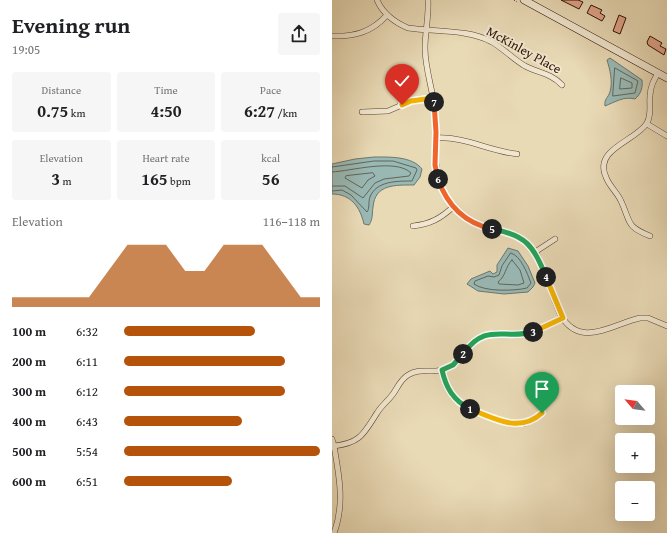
<!DOCTYPE html>
<html lang="en">
<head>
<meta charset="utf-8">
<style>
  :root { --surface:#fff; --page:#f6f6f6; --text:#202124; --muted:#757577; --accent:#b45309 }
  body { margin:0; font-family:"Gentium Book Plus",serif; background:var(--page); color:var(--text); height:100vh; display:flex; flex-direction:column; font-size:15px; white-space:nowrap }
  * { box-sizing:border-box; margin:0 }
  p { font-size:13px; color:var(--muted) }
  .icon { flex:none; width:22px; height:22px; fill:none; stroke:currentColor; stroke-width:2; stroke-linecap:round; stroke-linejoin:round }
  .map { position:relative; flex:1; overflow:hidden }
  .panel { display:flex; flex-direction:column; background:var(--surface); width:332px }
  .panel>* { flex:none }
  .needle { width:26px; rotate:298deg }
  .fabs { position:absolute; left:283px; top:385px; display:grid; gap:8px }
  .fabs a { display:grid; place-items:center; width:40px; height:40px; border-radius:4px; background:var(--surface); box-shadow:0 4px 16px #0002; font-size:20px }
  .pin { position:absolute; display:grid; place-items:center; width:34px; height:34px; color:#fff; margin:-41px -17px; border-radius:50% 50% 50% 0; rotate:-45deg; box-shadow:0 0 4px #0007 }
  .pin .icon { rotate:45deg }
  .km { position:absolute; width:20px; height:20px; margin:-10px; border-radius:50%; background:#222; color:#fff; font-size:11px; line-height:20px; text-align:center }
  .round { display:grid; place-items:center; flex:none; width:42px; height:42px; border-radius:4px; background:var(--page) }
  .head { display:flex; align-items:center; justify-content:space-between; height:68px; padding:0 12px }
  h1 { font-size:22px; font-weight:600; line-height:30px }
  .metrics { display:grid; grid-template-columns:repeat(3,1fr); gap:6px; height:68px; padding:4px 12px }
  .metrics div { display:grid; align-content:center; border-radius:4px; background:var(--page); text-align:center }
  .metrics b { font-size:17px; font-weight:600 }
  .metrics small { font-size:11px; font-weight:400 }
  .metrics p { font-size:11px }
  .chart { height:112px; padding:8px 12px }
  .chart p { display:flex; justify-content:space-between }
  .chart svg { width:100%; height:72px; margin-top:4px; fill:var(--accent); opacity:.7 }
  ul { padding:0 12px; list-style:none; font-size:13px }
  li { display:grid; grid-template-columns:64px 48px 1fr; align-items:center; height:30px }
  li i { height:10px; border-radius:5px; background:var(--accent) }
  main { display:flex; flex:1; min-height:0 }
  .map>svg:first-child { display:block }
  .water { fill:#99b9b5; stroke:#6d766d }
  .lines { fill:none; stroke-linecap:round; stroke-linejoin:round }
  .shore { stroke:#62655a; stroke-width:1 }
  .building { fill:#e1a48a; stroke:#2c1100 }
  .street-casing { stroke:#5b432e; stroke-width:6 }
  .secondary-casing { stroke:#2c1100; stroke-width:8 }
  .path { stroke:#2c1100; stroke-width:1; stroke-dasharray:1 2; stroke-linecap:butt }
  .street { stroke:#f1e7d0; stroke-width:5 }
  .secondary { stroke:#f1e7d0; stroke-width:7 }
  .split-1-casing { stroke:#fff; stroke-width:8 }
  .split-2-casing { stroke:#fff; stroke-width:8 }
  .split-3-casing { stroke:#fff; stroke-width:8 }
  .split-4-casing { stroke:#fff; stroke-width:8 }
  .split-5-casing { stroke:#fff; stroke-width:8 }
  .split-6-casing { stroke:#fff; stroke-width:8 }
  .split-7-casing { stroke:#fff; stroke-width:8 }
  .split-8-casing { stroke:#fff; stroke-width:8 }
  .split-1 { stroke:#f5b400; stroke-width:5 }
  .split-2 { stroke:#22a559; stroke-width:5 }
  .split-3 { stroke:#22a559; stroke-width:5 }
  .split-4 { stroke:#f5b400; stroke-width:5 }
  .split-5 { stroke:#22a559; stroke-width:5 }
  .split-6 { stroke:#f0652b; stroke-width:5 }
  .split-7 { stroke:#f0652b; stroke-width:5 }
  .split-8 { stroke:#f5b400; stroke-width:5 }
  .labels { text-anchor:middle; dominant-baseline:central; stroke-width:4; stroke-linejoin:round; paint-order:stroke }
  .street-label { font-size:13px; fill:#2c1100; stroke:#f1e7d0 }
</style>
</head>
<body>
<main>
<section class="panel">
<div class="head"><div><h1>Evening run</h1><p>19:05</p></div><a class="round"><svg class="icon" aria-label="share" viewBox="0 0 24 24"><path d="M12 15V3M7 8l5-5 5 5M5 13v7h14v-7"/></svg></a></div>
<div class="metrics">
<div><p>Distance</p><b>0.75<small> km</small></b></div>
<div><p>Time</p><b>4:50</b></div>
<div><p>Pace</p><b>6:27<small> /km</small></b></div>
</div>
<div class="metrics">
<div><p>Elevation</p><b>3<small> m</small></b></div>
<div><p>Heart rate</p><b>165<small> bpm</small></b></div>
<div><p>kcal</p><b>56</b></div>
</div>
<div class="chart"><p><span>Elevation</span>116–118 m</p>
<svg viewBox="0 0 160 44" preserveAspectRatio="none"><path d="M0 44V38L10 38L20 38L30 38L40 38L50 22L60 6L70 6L80 6L90 22L100 22L110 6L120 6L130 6L140 22L150 38L160 38V44z"/></svg>
</div>
<ul>
<li><b>100 m</b>6:32<i style="width:67%"></i></li>
<li><b>200 m</b>6:11<i style="width:82%"></i></li>
<li><b>300 m</b>6:12<i style="width:82%"></i></li>
<li><b>400 m</b>6:43<i style="width:60%"></i></li>
<li><b>500 m</b>5:54<i style="width:100%"></i></li>
<li><b>600 m</b>6:51<i style="width:55%"></i></li>
</ul>
</section>
<div class="map">
<svg width="335" height="533" viewBox="0 0 335 533">
  <rect width="100%" height="100%" fill="#e9dab6"/>
  <filter id="stains"><feTurbulence type="fractalNoise" baseFrequency=".005" numOctaves="4"/><feColorMatrix values="0 0 0 0 .2 0 0 0 0 .09 0 0 0 0 .02 0 0 0 .5 -.17"/></filter>
  <radialGradient id="worn" r=".72"><stop offset=".6" stop-color="#630" stop-opacity="0"/><stop offset="1" stop-color="#630" stop-opacity=".3"/></radialGradient>
  <g class="water">
    <path d="M278,58L310,80C311,87 309,94 303,99C292,96 283,102 273,106C272,99 276,98 278,92C281,81 278,70 275,60Z"/>
    <path d="M42,157C57,157 80,156 90,169L88,177L82,185C63,185 43,184 41,207C40,214 41,219 37,225L32,224C28,207 19,194 0,194V164L23,159Z"/>
    <path d="M176,248L186,251L196,266L203,283L201,287L196,292L172,294L146,291L135,284L139,279L158,271L161,274L165,272V265Z"/>
  </g>
  <g class="lines">
    <g class="shore">
      <path d="M283,68L306,81L303,93L281,96Z"/>
      <path d="M289,78L300,83V88L288,89Z"/>
      <path d="M0,167L42,161H61L84,168L85,170L80,181C65,181 44,181 38,197C36,202 38,208 35,212L19,195L10,190L0,191"/>
      <path d="M0,172C19,171 64,158 79,173L77,176L52,179L43,183L31,198L13,186H0"/>
      <path d="M41,173L43,176L36,180L30,188L13,178L14,176Z"/>
      <path d="M179,253C189,256 195,273 199,283L195,288C182,291 153,292 142,284L143,281L156,276L162,277L167,275L170,266Z"/>
      <path d="M180,260L188,270L192,283L186,285L167,284L166,282C174,276 173,267 180,260Z"/>
    </g>
  </g>
  <g class="building">
    <path d="M229,0H246L251,2L247,9Z"/>
    <path d="M259,5L270,10L268,13L273,16L270,21L255,13Z"/>
    <path d="M287,15L294,18L288,34L281,31Z"/>
    <path d="M318,36L330,43L328,46L334,49L332,55L316,45L315,42Z"/>
  </g>
  <g class="lines">
    <g class="street-casing">
      <g id="street">
        <path d="M45,0C51,14 62,22 76,28C103,32 136,29 160,42C172,49 181,59 193,66C206,73 219,73 230,85"/>
        <path d="M96,0C97,16 93,32 93,48C93,69 101,90 103,111C106,151 94,185 130,215C155,237 183,222 205,255L228,314C248,350 280,324 308,318H316L335,326"/>
        <path d="M0,36C22,37 40,32 55,15"/>
        <path d="M30,112L56,111L79,101L101,98"/>
        <path d="M315,124L335,136"/>
        <path d="M104,138C132,136 157,151 185,154"/>
        <path d="M81,226C98,224 108,219 121,207"/>
        <path d="M318,236C293,226 299,222 289,201C285,192 277,186 274,177C261,149 304,141 315,123C320,114 317,105 318,96C318,87 322,80 326,73"/>
        <path d="M203,252L223,239"/>
        <path d="M109,370C112,380 115,390 122,398C133,409 172,425 188,424C197,424 203,419 210,413"/>
        <path d="M0,439L2,446C7,475 13,504 2,533"/>
        <path d="M2,446C29,443 32,433 45,413C49,406 56,401 61,394C66,387 68,380 76,375C88,367 101,374 114,369C131,362 135,343 152,336C166,330 180,336 194,333C207,331 219,324 231,318"/>
      </g>
    </g>
    <g class="secondary-casing">
      <path id="secondary" d="M192,0L335,78"/>
    </g>
    <path class="path" d="M182,0L185,2"/>
    <use href="#street" class="street"/>
    <use href="#secondary" class="secondary"/>
  </g>
  <g class="lines">
    <g class="split-1-casing">
      <path id="split-1" d="M138,409C162,418 187,434 210,413"/>
    </g>
    <g class="split-2-casing">
      <path id="split-2" d="M131,354L121,365L110,370C114,388 121,400 138,409"/>
    </g>
    <g class="split-3-casing">
      <path id="split-3" d="M131,354C154,322 171,340 201,332"/>
    </g>
    <g class="split-4-casing">
      <path id="split-4" d="M201,332L231,318L214,277"/>
    </g>
    <g class="split-5-casing">
      <path id="split-5" d="M160,229C194,235 202,246 214,277"/>
    </g>
    <g class="split-6-casing">
      <path id="split-6" d="M106,179C115,205 133,223 160,229"/>
    </g>
    <g class="split-7-casing">
      <path id="split-7" d="M102,102L104,132L103,165L106,179"/>
    </g>
    <g class="split-8-casing">
      <path id="split-8" d="M70,105L79,101L101,98L102,102"/>
    </g>
    <use href="#split-1" class="split-1"/>
    <use href="#split-2" class="split-2"/>
    <use href="#split-3" class="split-3"/>
    <use href="#split-4" class="split-4"/>
    <use href="#split-5" class="split-5"/>
    <use href="#split-6" class="split-6"/>
    <use href="#split-7" class="split-7"/>
    <use href="#split-8" class="split-8"/>
  </g>
  <g class="labels">
    <g class="street-label">
      <text transform="translate(192 50) rotate(29)">McKinley Place</text>
    </g>
  </g>
  <rect width="100%" height="100%" filter="url(#stains)"/>
  <rect width="100%" height="100%" fill="url(#worn)"/>
</svg>
<div class="fabs">
<a><svg class="needle" viewBox="-14 -14 28 28"><path d="M0-13l5 13h-10z" fill="#e53935"/><path d="M0 13l5-13h-10z" fill="#757577"/></svg></a>
<a>+</a>
<a>−</a>
</div>
<div class="pin" style="left:210px;top:413px;background:#1e9e55"><svg class="icon" aria-label="arrive" viewBox="0 0 24 24"><path d="M6 21V4h12l-3 4 3 4H6"/></svg></div>
<div class="pin" style="left:70px;top:105px;background:#d93025"><svg class="icon" aria-label="check" viewBox="0 0 24 24"><path d="M5 12l5 5 9-10"/></svg></div>
<b class="km" style="left:138px;top:409px">1</b>
<b class="km" style="left:131px;top:354px">2</b>
<b class="km" style="left:201px;top:332px">3</b>
<b class="km" style="left:214px;top:277px">4</b>
<b class="km" style="left:160px;top:229px">5</b>
<b class="km" style="left:106px;top:179px">6</b>
<b class="km" style="left:102px;top:102px">7</b>
</div>
</main>
</body>
</html>
